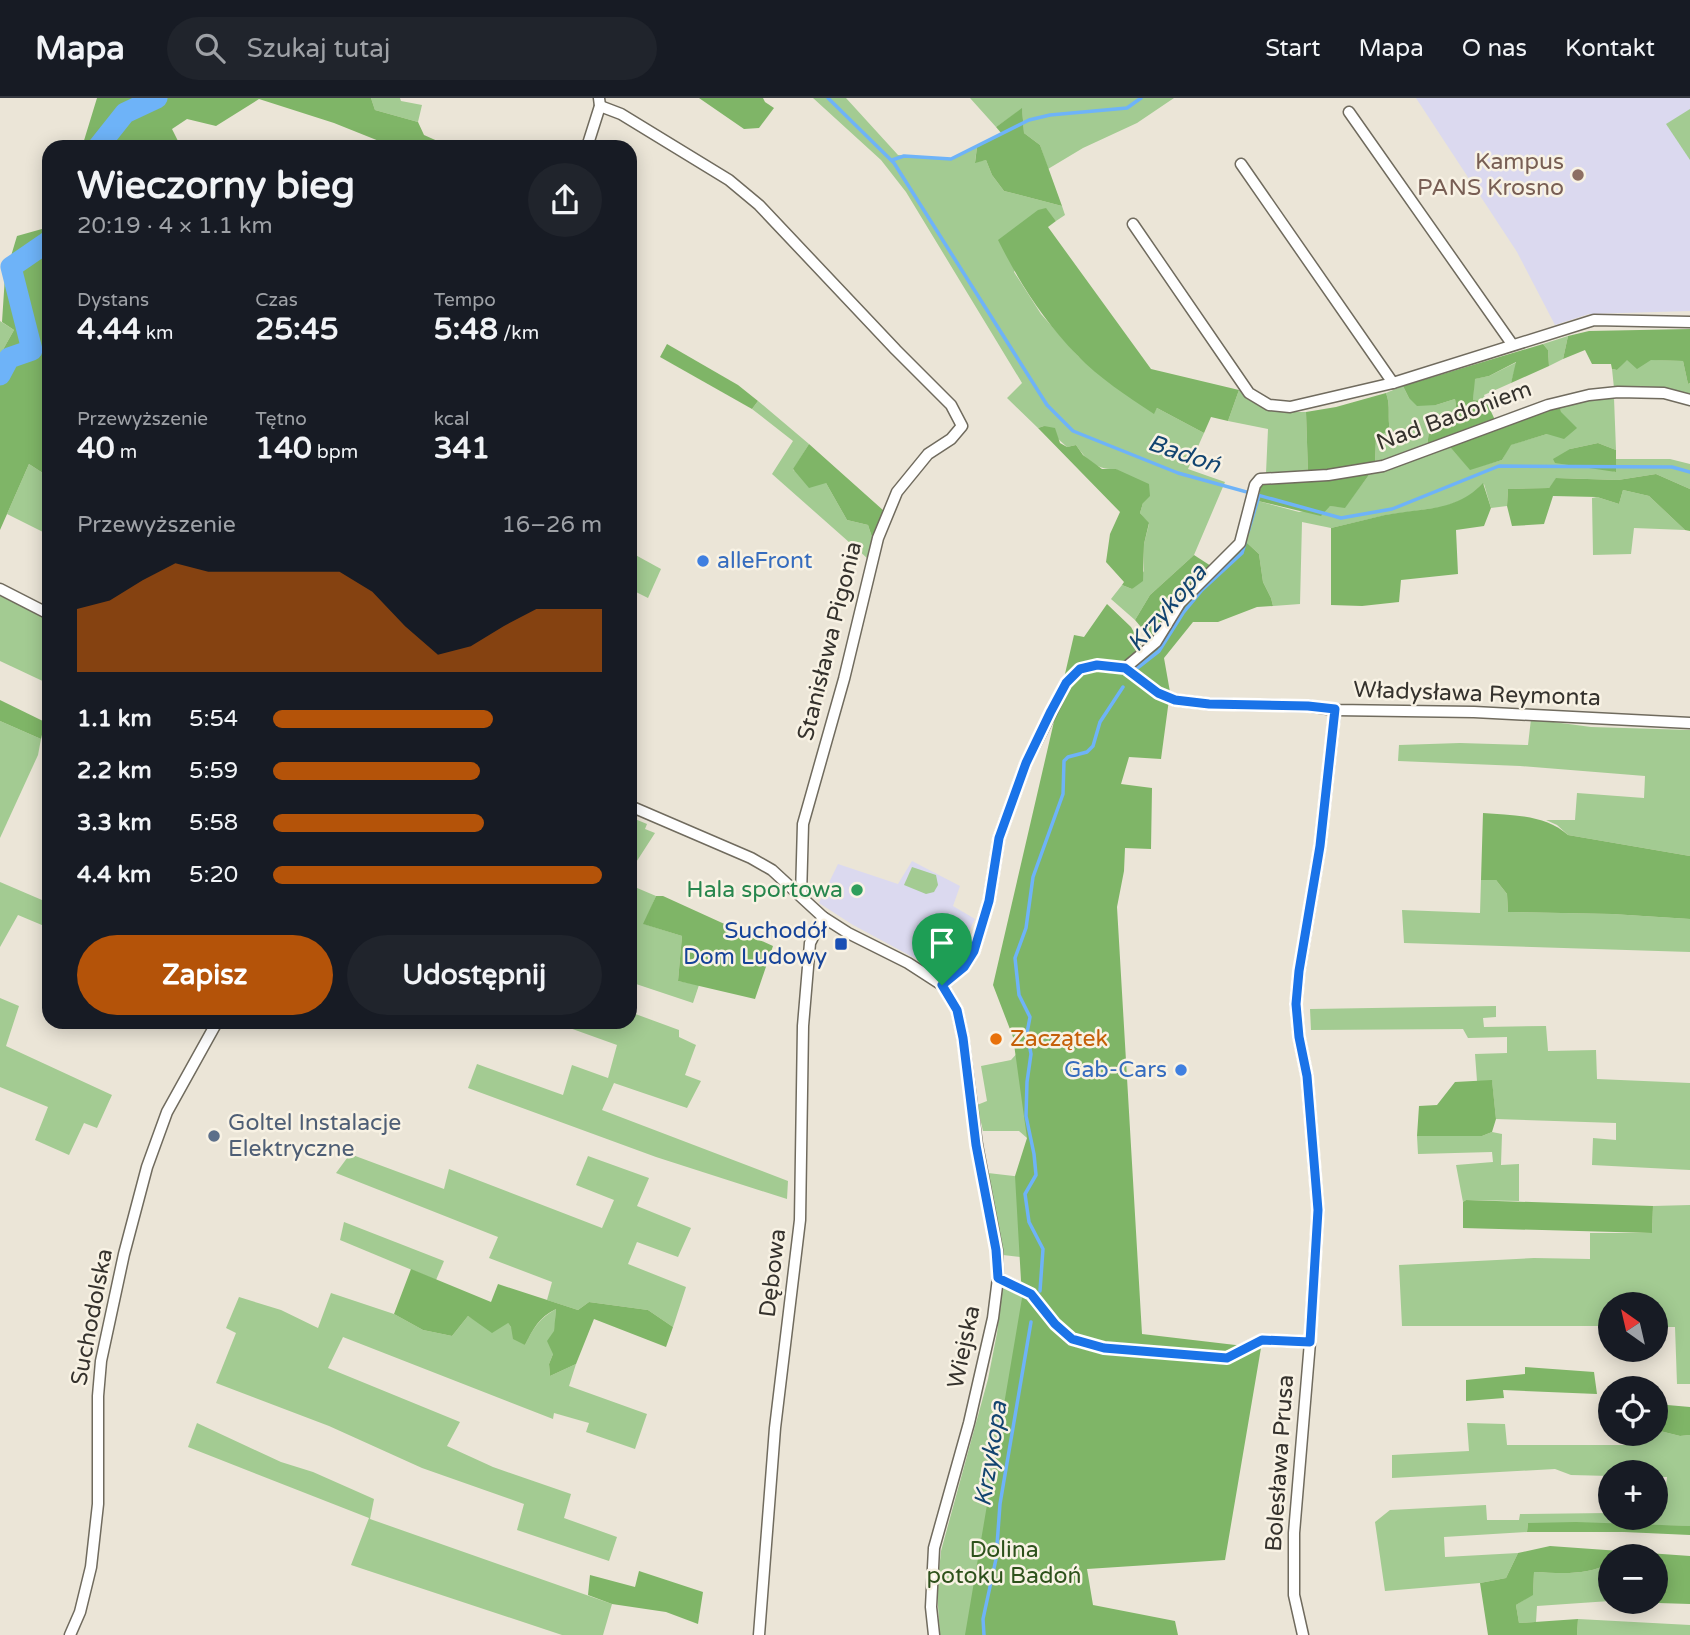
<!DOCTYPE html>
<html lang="pl">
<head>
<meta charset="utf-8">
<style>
  :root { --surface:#171b24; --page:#20242c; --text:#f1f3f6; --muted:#9ea1a6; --line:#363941; --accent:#b45309 }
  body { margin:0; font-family:"Varela Round",sans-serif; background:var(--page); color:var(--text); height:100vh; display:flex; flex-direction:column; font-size:26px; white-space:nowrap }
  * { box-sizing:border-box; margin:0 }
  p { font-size:23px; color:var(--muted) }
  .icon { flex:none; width:38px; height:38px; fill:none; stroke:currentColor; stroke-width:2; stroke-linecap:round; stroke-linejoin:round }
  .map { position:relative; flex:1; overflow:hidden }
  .panel { position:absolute; left:42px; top:42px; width:595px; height:889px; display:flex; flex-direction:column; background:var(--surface); border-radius:21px; box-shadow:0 4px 18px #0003 }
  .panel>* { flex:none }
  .needle { width:46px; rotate:326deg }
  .buttons { position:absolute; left:1598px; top:1194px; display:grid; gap:14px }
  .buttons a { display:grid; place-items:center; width:70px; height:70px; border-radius:50%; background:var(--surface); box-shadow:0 4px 18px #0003; font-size:35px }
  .pin { position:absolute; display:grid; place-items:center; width:60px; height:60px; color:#fff; margin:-72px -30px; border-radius:50% 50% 50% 0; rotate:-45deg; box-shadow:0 0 7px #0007 }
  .pin .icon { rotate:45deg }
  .round { display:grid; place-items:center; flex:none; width:74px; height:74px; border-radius:37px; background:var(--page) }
  .headline { display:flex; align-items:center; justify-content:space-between; height:119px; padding:0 35px }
  h1 { font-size:38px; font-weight:700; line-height:52px }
  .metrics { display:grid; grid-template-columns:repeat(3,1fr); gap:10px; height:119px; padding:7px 35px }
  .metrics div { display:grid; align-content:center }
  .metrics b { font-size:30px; font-weight:700 }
  .metrics small { font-size:19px; font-weight:400 }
  .metrics p { font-size:19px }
  .chart { height:196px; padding:14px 35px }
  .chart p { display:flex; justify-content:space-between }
  .chart svg { width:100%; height:126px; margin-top:7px; fill:var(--accent); opacity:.7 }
  .cta { display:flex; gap:14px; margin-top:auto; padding:14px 35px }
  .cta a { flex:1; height:80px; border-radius:42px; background:var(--accent); color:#fff; font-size:28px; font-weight:700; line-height:80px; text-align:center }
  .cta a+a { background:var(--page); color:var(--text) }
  ul { padding:0 35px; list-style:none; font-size:23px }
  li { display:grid; grid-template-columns:112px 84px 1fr; align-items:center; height:52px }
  li i { height:18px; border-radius:9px; background:var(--accent) }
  header { display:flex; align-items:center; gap:42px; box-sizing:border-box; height:98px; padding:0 35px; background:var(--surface); border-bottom:2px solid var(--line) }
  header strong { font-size:33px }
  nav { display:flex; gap:38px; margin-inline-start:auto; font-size:24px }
  .search { width:490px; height:63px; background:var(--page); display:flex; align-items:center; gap:18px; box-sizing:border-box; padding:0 24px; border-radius:38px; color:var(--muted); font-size:26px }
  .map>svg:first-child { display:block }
  .education { fill:#dbd9ef }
  .green { fill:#a3cb92 }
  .forest { fill:#7fb567 }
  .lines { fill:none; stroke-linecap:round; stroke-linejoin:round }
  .stream { stroke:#6eb3f8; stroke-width:3.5 }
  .river { stroke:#6eb3f8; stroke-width:21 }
  .minor-casing { stroke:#706b5e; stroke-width:13 }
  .minor { stroke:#fff; stroke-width:10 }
  .route-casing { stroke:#fff; stroke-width:14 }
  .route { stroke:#1a73e8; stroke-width:9 }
  .education-dot { fill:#8d6e63; stroke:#f8f2e4; stroke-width:2.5 }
  .shop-dot { fill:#3f7fe0; stroke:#f8f2e4; stroke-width:2.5 }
  .leisure-dot { fill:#2e9e5b; stroke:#f8f2e4; stroke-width:2.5 }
  .transit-dot { fill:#1a4fb4; stroke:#f8f2e4; stroke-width:2.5 }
  .food-dot { fill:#e8710a; stroke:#f8f2e4; stroke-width:2.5 }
  .service-dot { fill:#5c6f8a; stroke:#f8f2e4; stroke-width:2.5 }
  .labels { text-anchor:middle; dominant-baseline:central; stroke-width:5; stroke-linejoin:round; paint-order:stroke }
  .education-label { font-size:23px; fill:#785e54; stroke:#f8f2e4; text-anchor:end }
  .street-label { font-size:23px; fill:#35322d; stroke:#f8f2e4 }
  .shop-label { font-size:23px; fill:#366cbe; stroke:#f8f2e4; text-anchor:start }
  .leisure-label { font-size:23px; fill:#27864d; stroke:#f8f2e4; text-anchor:end }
  .transit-label { font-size:23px; fill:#164399; stroke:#f8f2e4; text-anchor:end }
  .food-label { font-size:23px; fill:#c56008; stroke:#f8f2e4; text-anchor:start }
  .service-label { font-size:23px; fill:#4e5e75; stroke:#f8f2e4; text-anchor:start }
  .park-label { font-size:23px; fill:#2d511b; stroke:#f8f2e4 }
  .water-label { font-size:24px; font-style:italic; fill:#124470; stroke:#f8f2e4 }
</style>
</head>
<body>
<header>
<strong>Mapa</strong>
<div class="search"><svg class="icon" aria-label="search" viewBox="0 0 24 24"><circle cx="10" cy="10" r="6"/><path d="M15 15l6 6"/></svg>Szukaj tutaj</div>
<nav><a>Start</a><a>Mapa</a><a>O nas</a><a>Kontakt</a></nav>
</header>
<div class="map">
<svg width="1690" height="1537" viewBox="0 0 1690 1537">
  <rect width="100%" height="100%" fill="#ebe5d7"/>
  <g class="education">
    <path d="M1416,0H1690V213L1589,216L1555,227L1517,154Z"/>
    <path d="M912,763L960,788L953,808L975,821L954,864L937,872L853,827L819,805L838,766L898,786Z"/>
  </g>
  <g class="green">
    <path d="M371,0H400L401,3L422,7L418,24L375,12Z"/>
    <path d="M813,0H846L898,57L951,61L977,49L975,64L986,62L992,77L1004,93L1062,108L1065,117L1056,123L1046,111L1014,174L1041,216L1078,258L1154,315L1157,310L1204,335L1188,371L1225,384L1194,457L1150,497L1135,522L1111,501L1122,487L1132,491L1144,473V446L1149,426L1140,415L1143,405L1116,371C1097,372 1087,363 1076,347L1067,349L1044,328L1038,330L1007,300L1022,285L906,94L881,62Z"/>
    <path d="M970,0H1174L1137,25L1083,50L1048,71L1040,47L1024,35L1022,11L996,29Z"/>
    <path d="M1690,11V62L1666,26Z"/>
    <path d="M0,223L14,232L0,257Z"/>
    <path d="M1568,238L1563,261L1549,268L1548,252L1543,246Z"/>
    <path d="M1627,261L1683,263L1688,286L1690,285V298L1614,290L1612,271L1617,272Z"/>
    <path d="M1517,264L1511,285L1484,297L1486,303L1473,302L1474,281L1489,278Z"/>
    <path d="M1403,288L1409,300L1436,307L1455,301L1458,323L1429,332L1427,350L1375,365L1376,339L1390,333C1387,319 1391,308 1386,295Z"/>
    <path d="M1239,292L1268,310L1287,314H1306L1308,375H1266L1268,331L1228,323Z"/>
    <path d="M1608,298L1614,300L1616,352L1598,345L1570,351L1615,374L1616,361H1670L1690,366V391L1656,376L1618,382L1557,380L1549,390L1508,391L1507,408L1491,410L1484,386L1470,399L1443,409L1386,417L1331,430L1302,424L1300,506L1273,508L1271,500L1263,484L1259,456L1246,444L1258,403L1299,414L1330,408L1345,409L1371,374L1450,349L1470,371L1502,362L1510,347L1547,336L1561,314L1560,308Z"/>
    <path d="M758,303L809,346L793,372L826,385L847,422L868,427L873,442L867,460L772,376L793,343L752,311Z"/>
    <path d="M29,366L49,379V437L7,416Z"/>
    <path d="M1623,392L1649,398L1685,432L1634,430L1631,456L1593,457L1592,400L1597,399L1619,406Z"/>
    <path d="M630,454L661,471L648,500L630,491Z"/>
    <path d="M0,498L49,521V586L0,563Z"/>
    <path d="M1531,621L1591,629L1690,632V758L1568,737L1557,727L1546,722H1575L1577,695L1644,700L1645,678L1520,668L1398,663L1399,647L1460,645L1528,647Z"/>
    <path d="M0,623L41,641L38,657L0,740Z"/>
    <path d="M630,719L647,726L645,731L655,735L633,769L630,768Z"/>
    <path d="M912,769L936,777L938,787L934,794L926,796L904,787Z"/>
    <path d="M1481,782H1496L1507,796L1508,814L1612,816L1690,821V854L1404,845L1402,812L1480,815Z"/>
    <path d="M0,784L49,805V830L18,817L0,849Z"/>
    <path d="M630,787L656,798L644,826L682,838L678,883L699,887L693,905L630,884Z"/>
    <path d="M0,900L19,908L6,948L112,997L97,1030L84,1025L69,1057L35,1042L48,1009L0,989Z"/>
    <path d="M1496,908V919L1483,920L1484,929L1546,928L1548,953L1596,952L1597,981L1690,985V1072L1592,1067L1593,1040L1616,1042V1025L1496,1021L1492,983H1477L1475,956L1507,955V939L1468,940L1463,931L1311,932L1310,911Z"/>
    <path d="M630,914L679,932V939L696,947L685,977L701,983L687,1010L614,985L602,1012L788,1083L787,1101L656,1059L468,990L477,966L563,997L572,967L608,980L617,947L553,924H630Z"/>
    <path d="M1028,943L1090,1242L1084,1537H940L937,1493L941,1453L988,1281L997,1235L1003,1187L1023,1196L1039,1161L1003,1157L988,1075L1031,1080L1027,1040L1019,1033H983L977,1007L987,1003L981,968L1011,962Z"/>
    <path d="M1492,1034L1502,1036L1501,1067L1519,1066V1103L1466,1102L1463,1104L1456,1067L1493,1064L1492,1054L1418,1056L1417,1038H1482Z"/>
    <path d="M350,1056L444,1091L449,1071L602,1130L614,1102L576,1087L588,1058L649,1080L637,1108L691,1130L678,1159L637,1144L628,1166L686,1189L673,1229L648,1212L589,1204L578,1212L547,1202L552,1184L489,1160L498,1139L336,1075Z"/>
    <path d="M1690,1107V1286H1677L1675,1229H1656V1206H1610V1228H1402L1399,1167L1534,1160L1590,1161V1135H1652L1653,1108Z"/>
    <path d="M344,1124L444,1163L436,1182L340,1142Z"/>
    <path d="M331,1195L394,1216L423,1232L452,1238L468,1218L478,1224L508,1225L525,1247C533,1230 540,1220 556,1211L553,1256L549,1266L550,1278L576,1266L569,1288L647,1316L635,1351L586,1334L589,1325L554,1315L553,1321L343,1239L328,1270L460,1324L447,1348L493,1369L571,1396L564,1420L617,1439L609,1463L517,1432L524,1406L422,1370L329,1328L216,1285L236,1235L226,1230L239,1199L281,1212L318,1230Z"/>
    <path d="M197,1325L281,1364L313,1374L374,1401L370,1421L612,1506L603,1537H562L351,1467L369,1420L188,1349Z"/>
    <path d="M1467,1325L1505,1326L1507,1347H1629L1630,1335H1656V1332L1680,1338L1690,1337V1428L1528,1425L1527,1434L1444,1439L1445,1459L1518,1455L1506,1480L1480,1485L1385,1493L1375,1424L1390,1412L1486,1407L1487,1422H1519L1520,1416L1609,1415L1610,1410V1419H1656V1404H1664L1667,1379H1656V1374H1610V1378L1571,1377L1555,1371L1392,1380V1357L1469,1353Z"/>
    <path d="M1610,1465V1503L1537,1508L1536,1524L1519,1525L1516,1507L1533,1496L1534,1474C1560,1475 1587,1478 1610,1465Z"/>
    <path d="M1578,1521L1690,1527V1537H1577Z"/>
  </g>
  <g class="forest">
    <path d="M97,0H371L375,12L418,24L424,37L451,49H394L334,25L259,1L216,28L187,21L172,31L181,49H82Z"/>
    <path d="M699,0H763L765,4L774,10L759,30L744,31Z"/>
    <path d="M1022,10L1024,35L1040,47L1062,108L1004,93L992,77L986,62L975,65L977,49L1002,36L996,29Z"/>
    <path d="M1046,110L1056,123L1048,129L1151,271L1239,292L1228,323L1211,319L1204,335L1157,310L1154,316C1127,298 1099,280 1077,257C1044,223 1019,184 998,142L1038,112Z"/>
    <path d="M49,129V379L29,366L0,432V257L14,232L2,224L5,178L17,138Z"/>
    <path d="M1690,231V285L1688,286L1683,263L1651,262L1637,271L1627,262L1617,272L1612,271L1611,266H1592L1585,252L1563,261L1568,238L1589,233Z"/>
    <path d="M667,246L738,287L758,303L752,311L660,259Z"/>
    <path d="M1543,246L1548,252L1549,268L1511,285L1516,264L1489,278L1475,281L1473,302L1486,303L1495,322L1427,350L1429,332L1458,323L1455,301L1436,307L1417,308L1409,300L1403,288Z"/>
    <path d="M1386,295C1391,308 1387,319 1390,333L1376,339L1375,365L1308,375L1306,314L1336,309Z"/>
    <path d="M1560,308L1561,314L1577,330L1564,341L1547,336L1511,347L1502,362L1470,372L1450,349L1467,340Z"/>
    <path d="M1044,328L1055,330L1060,345L1067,349L1076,347L1083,357L1102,371H1116L1149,386L1150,398L1143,405L1140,415L1149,425L1144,446L1143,483L1132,491L1122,487L1124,484L1106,464L1110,436L1120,414L1038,330Z"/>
    <path d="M1598,345L1616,352V374L1555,365L1553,361L1570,351Z"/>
    <path d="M809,346L884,413L873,442L868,427L847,422L826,385L809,390L793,371Z"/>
    <path d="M1371,374L1345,410L1330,408L1321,418L1258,403L1261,387L1267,384Z"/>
    <path d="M1656,376L1690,391V433L1685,432L1649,398L1623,392L1619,406L1597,399L1553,398L1544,426L1512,428L1507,408L1508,391L1549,390L1556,380L1618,382Z"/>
    <path d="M1483,385L1491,410L1484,428L1456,432L1458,476L1401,482L1399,504L1362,508L1331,507V430C1349,426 1367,421 1385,417C1422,410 1456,414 1483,385Z"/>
    <path d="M1246,444L1259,456L1263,484L1271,500L1273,508L1257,509L1218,524H1193L1164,560L1170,594L1161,661L1129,659L1121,686L1152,690L1151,751L1125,750L1124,773L1117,809L1142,1236L1261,1250L1225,1462L1087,1471L1093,1507L1175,1523L1178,1537H965L1022,1200L1015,1078L1027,1040L1013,939L993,887L1074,537L1084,539L1107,506L1131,529L1141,547L1135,552L1151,556L1190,501Z"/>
    <path d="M1194,457L1211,468L1152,542L1135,522L1150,497Z"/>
    <path d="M0,602L45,624L41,641L0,623Z"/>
    <path d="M1483,715C1512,717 1546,717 1568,737L1690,758V821L1612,816L1508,814L1507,796L1496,782H1481Z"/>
    <path d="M656,798H663L773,848L755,901L678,883L682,838L643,826Z"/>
    <path d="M1492,982L1496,1021L1492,1034L1482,1038H1417L1419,1008L1437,1007L1455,984Z"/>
    <path d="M1466,1102L1653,1108L1652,1135L1463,1130V1104Z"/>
    <path d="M411,1171L491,1204L498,1186L578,1212L589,1204L648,1212L673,1229L666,1249L594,1221L576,1266L550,1278L549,1266L553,1256L547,1243L554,1233L556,1211C539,1219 533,1231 525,1247L513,1241L511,1229L508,1225L492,1235L468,1218L452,1238L423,1232L394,1216Z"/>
    <path d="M1525,1269L1594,1274L1597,1296L1503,1292L1504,1300L1466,1303V1282L1525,1276Z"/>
    <path d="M1656,1306L1690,1309V1337L1680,1338L1656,1332Z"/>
    <path d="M1576,1424L1690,1428V1437L1624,1434H1527L1528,1425Z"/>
    <path d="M1550,1448L1690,1458V1506L1658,1505L1656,1503V1458H1610V1465C1587,1478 1560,1475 1534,1474L1533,1497L1516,1507L1519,1525L1578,1521L1577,1537H1488L1480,1485L1506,1480L1518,1455Z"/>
    <path d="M639,1473L703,1494L698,1526L666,1514L612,1506L588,1497L590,1477L635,1489Z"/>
  </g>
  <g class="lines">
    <g class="stream">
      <path d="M828,0L894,65L1047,307L1073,333L1178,375L1341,420L1392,411L1499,368L1672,369L1690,374"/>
      <path d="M892,62L904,58L951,61L1029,22L1050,17L1127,10L1141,0"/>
      <path d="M1248,434L1259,398"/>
      <path d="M1136,571L1159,553L1183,515L1202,492L1242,455L1245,445"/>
      <path d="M1040,1193L1043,1151L1029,1124L1025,1096L1036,1077L1034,1056L1026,1018L1027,984L1031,956L1027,935L1030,919L1019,897L1015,860L1026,830L1033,779L1063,696L1064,663L1068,659L1087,654L1093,648L1100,624L1123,589"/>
      <path d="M984,1537L983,1521L996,1461L1000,1406L1031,1224"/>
    </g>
    <g class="river">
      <path d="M98,49L125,15L157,0"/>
      <path d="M0,277L9,260L32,252L11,169L49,143"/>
    </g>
    <g class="minor-casing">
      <g id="minor">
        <path d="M600,8L621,16L729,82L759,107L896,252L951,307L962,328L951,341L928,356L897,394L878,440L844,581L803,726L801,798"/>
        <path d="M1349,14L1512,246"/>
        <path d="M587,49L600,8L599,0"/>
        <path d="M1241,66L1393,285"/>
        <path d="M1133,126L1249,295L1269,307L1290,309L1393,285L1594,222L1690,224"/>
        <path d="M0,491L49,516"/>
        <path d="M1125,570L1156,544L1180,505L1240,445L1255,387L1260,381L1328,377L1383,368L1548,307L1589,297L1618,294L1664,295L1690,302"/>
        <path d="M630,708L751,760L772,772L823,819L848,835L908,865L942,887L957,912L963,940L977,1047L997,1152L998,1180L993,1220L969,1325L934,1450L931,1509L934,1537"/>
        <path d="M942,887L964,869L974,853L989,803L999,740L1026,665L1066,585L1080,571L1097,567L1125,570L1158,595L1175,602L1209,606L1308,608L1335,612L1474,614L1690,625"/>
        <path d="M998,1180L1031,1196L1055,1226L1071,1241L1104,1250L1227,1260L1262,1242L1310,1244"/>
        <path d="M70,1537L80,1514L91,1469L98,1406V1298L101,1263L124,1156L147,1069L167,1014L217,924"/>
        <path d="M759,1537L775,1330L800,1122L803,928L810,845L823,819"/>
        <path d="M1303,1537L1294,1497V1435L1310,1244L1318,1112L1307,978L1299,939L1296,906L1299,874L1320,748L1335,612"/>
      </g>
    </g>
    <use href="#minor" class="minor"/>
  </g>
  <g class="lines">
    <g class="route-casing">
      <path id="route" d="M1097,567L1125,570L1158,595L1175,602L1209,606L1308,608L1335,611L1320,748L1299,873L1296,906L1299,939L1307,978L1318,1112L1310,1244L1262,1242L1227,1260L1104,1250L1072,1241L1055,1226L1031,1196L998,1180L996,1152L976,1047L963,940L957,912L942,887L964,869L974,853L989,803L999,740L1026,665L1051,613L1066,585L1080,571Z"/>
    </g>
    <use href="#route" class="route"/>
  </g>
  <circle class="education-dot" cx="1578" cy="77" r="7"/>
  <g class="shop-dot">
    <circle cx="703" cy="463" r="7"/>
    <circle cx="1181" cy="972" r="7"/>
  </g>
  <circle class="leisure-dot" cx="857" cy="792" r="7"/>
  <rect class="transit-dot" x="834" y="839" width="14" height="14" rx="3.5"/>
  <circle class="food-dot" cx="996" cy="941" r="7"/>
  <circle class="service-dot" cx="214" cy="1038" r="7"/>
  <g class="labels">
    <g class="education-label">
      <text x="1564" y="64">Kampus<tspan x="1564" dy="26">PANS Krosno</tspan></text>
    </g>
    <g class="street-label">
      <text transform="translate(1454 318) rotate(-20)">Nad Badoniem</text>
      <text transform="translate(830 543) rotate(-76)">Stanisława Pigonia</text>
      <text transform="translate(1477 596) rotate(2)">Władysława Reymonta</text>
      <text transform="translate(773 1175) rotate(-83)">Dębowa</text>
      <text transform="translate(92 1219) rotate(-79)">Suchodolska</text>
      <text transform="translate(964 1249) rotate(-78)">Wiejska</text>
      <text transform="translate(1280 1365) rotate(-86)">Bolesława Prusa</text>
    </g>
    <g class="shop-label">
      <text x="717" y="463">alleFront</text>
      <text x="1167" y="972" text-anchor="end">Gab-Cars</text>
    </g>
    <g class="leisure-label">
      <text x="843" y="792">Hala sportowa</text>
    </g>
    <g class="transit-label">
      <text x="827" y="833">Suchodół<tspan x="827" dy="26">Dom Ludowy</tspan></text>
    </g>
    <g class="food-label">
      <text x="1010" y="941">Zaczątek</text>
    </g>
    <g class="service-label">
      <text x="228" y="1025">Goltel Instalacje<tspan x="228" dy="26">Elektryczne</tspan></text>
    </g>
    <g class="park-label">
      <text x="1004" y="1452">Dolina<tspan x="1004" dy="26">potoku Badoń</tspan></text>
    </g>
    <g class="water-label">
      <text transform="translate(1184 356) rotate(19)">Badoń</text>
      <text transform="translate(1167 510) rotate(-49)">Krzykopa</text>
      <text transform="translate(991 1356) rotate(-81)">Krzykopa</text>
    </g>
  </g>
</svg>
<div class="buttons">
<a><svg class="needle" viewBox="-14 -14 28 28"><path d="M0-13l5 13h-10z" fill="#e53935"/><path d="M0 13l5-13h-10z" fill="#9ea1a6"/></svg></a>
<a><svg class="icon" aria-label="locate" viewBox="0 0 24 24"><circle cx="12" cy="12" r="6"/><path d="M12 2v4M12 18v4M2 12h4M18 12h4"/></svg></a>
<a>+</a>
<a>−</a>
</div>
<div class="pin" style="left:942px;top:887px;background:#1e9e55"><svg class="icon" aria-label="arrive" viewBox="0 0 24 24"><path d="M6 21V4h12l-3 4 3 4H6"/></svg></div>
<section class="panel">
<div class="headline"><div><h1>Wieczorny bieg</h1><p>20:19 · 4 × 1.1 km</p></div><a class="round"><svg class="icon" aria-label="share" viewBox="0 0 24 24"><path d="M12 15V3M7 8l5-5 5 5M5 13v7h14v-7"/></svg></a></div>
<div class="metrics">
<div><p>Dystans</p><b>4.44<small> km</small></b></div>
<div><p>Czas</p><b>25:45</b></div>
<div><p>Tempo</p><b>5:48<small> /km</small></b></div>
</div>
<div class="metrics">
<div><p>Przewyższenie</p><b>40<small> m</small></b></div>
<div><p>Tętno</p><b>140<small> bpm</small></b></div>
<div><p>kcal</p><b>341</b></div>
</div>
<div class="chart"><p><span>Przewyższenie</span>16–26 m</p>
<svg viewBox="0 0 160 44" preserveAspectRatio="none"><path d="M0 44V22L10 19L20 12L30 6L40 9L50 9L60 9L70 9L80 9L90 16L100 28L110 38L120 35L130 28L140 22L150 22L160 22V44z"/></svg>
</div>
<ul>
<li><b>1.1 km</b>5:54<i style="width:67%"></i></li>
<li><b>2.2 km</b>5:59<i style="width:63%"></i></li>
<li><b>3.3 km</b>5:58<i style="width:64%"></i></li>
<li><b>4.4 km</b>5:20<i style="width:100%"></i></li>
</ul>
<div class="cta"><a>Zapisz</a><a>Udostępnij</a></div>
</section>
</div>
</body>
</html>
